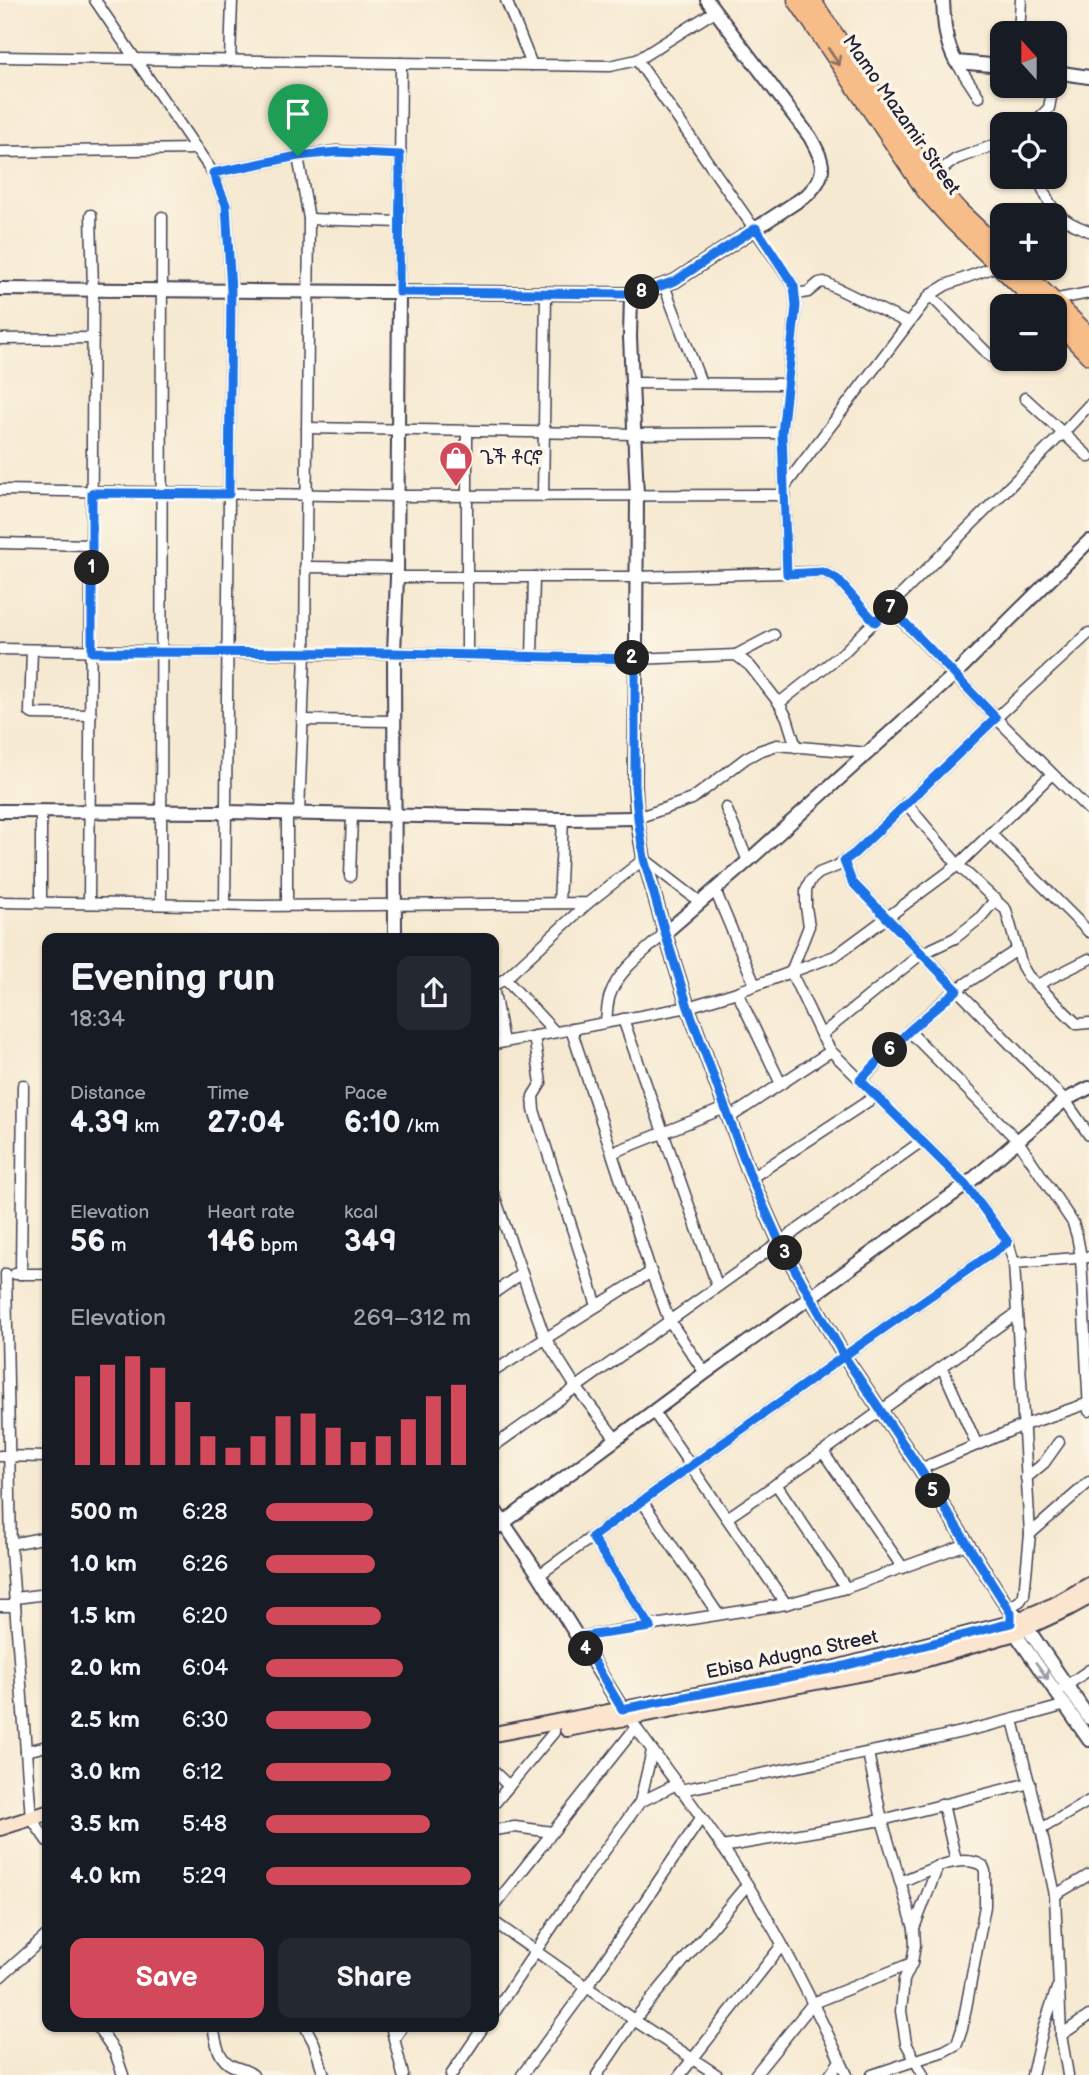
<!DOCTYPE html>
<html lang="en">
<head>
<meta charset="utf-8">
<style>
  :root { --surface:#171b24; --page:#242831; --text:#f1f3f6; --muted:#9ea1a6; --accent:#d1495b }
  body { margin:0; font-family:"Balsamiq Sans","Noto Sans Ethiopic",sans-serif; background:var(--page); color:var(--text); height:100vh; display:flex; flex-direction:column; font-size:26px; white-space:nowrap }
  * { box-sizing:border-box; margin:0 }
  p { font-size:23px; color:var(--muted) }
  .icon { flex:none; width:38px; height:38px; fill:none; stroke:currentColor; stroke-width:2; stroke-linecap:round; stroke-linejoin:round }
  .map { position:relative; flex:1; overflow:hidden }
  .panel { position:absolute; left:42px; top:933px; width:457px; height:1099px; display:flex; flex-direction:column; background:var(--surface); border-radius:14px; box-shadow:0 2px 5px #0004 }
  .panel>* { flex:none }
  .needle { width:46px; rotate:339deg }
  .tools { position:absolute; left:990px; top:21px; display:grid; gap:14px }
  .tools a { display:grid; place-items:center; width:77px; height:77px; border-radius:14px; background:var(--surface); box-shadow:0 2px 5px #0004; font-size:35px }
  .pin { position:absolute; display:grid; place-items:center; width:60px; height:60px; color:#fff; margin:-72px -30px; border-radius:50% 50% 50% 0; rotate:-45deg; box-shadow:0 0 7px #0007 }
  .pin .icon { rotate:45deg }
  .km { position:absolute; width:35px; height:35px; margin:-18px; border-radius:50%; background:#222; color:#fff; font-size:19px; line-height:35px; text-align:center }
  .round { display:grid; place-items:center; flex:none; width:74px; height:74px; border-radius:14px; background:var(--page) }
  .headline { display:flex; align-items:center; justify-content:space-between; height:119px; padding:0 28px }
  h1 { font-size:38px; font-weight:600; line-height:52px }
  .figures { display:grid; grid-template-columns:repeat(3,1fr); gap:10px; height:119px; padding:7px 28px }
  .figures div { display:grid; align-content:center }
  .figures b { font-size:30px; font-weight:600 }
  .figures small { font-size:19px; font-weight:400 }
  .figures p { font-size:19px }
  .chart { height:196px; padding:14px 28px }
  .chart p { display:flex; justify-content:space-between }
  .chart svg { width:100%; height:126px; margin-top:7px; stroke:var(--accent); stroke-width:6 }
  .button { display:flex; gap:14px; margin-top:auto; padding:14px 28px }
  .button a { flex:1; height:80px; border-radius:14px; background:var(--accent); color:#fff; font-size:28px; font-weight:600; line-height:80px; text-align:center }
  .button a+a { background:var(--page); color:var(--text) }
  ul { padding:0 28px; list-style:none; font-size:23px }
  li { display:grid; grid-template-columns:112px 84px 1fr; align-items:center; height:52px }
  li i { height:18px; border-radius:9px; background:var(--accent) }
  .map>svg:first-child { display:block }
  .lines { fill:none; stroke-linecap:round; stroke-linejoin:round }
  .minor-casing { stroke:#424052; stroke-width:13 }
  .tertiary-casing { stroke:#424052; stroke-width:16 }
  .secondary-casing { stroke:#424052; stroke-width:18 }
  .primary-casing { stroke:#424052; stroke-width:19 }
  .minor { stroke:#fff; stroke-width:10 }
  .tertiary { stroke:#fff; stroke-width:12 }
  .secondary { stroke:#fce5cf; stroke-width:14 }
  .primary { stroke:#f7bd88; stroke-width:16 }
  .oneway { stroke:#8c7062 }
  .oneway2 { stroke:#9c9ca7 }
  .route-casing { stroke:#fff; stroke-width:14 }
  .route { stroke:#1a73e8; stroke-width:9 }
  .labels { text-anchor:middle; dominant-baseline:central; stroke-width:7; stroke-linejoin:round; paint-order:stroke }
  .street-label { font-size:19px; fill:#22223b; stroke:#fcf5e5 }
  .poi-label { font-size:19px; fill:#22223b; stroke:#fcf5e5; text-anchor:start }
</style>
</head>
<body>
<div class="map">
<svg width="1089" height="2075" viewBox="0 0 1089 2075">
  <rect width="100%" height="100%" fill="#fcf5e5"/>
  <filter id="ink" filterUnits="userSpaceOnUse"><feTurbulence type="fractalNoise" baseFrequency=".0143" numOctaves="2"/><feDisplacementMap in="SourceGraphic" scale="14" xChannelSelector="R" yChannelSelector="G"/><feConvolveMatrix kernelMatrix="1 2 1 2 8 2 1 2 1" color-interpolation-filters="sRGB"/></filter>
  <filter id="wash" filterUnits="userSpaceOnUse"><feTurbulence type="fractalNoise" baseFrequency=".00686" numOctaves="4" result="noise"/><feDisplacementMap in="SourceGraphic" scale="28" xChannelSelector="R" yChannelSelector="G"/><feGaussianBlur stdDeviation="1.57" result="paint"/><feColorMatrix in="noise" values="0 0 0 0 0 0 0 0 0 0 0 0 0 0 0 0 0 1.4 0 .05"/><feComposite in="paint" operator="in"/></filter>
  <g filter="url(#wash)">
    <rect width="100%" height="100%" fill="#f6e9d1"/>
  </g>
  <g filter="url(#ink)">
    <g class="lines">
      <g class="minor-casing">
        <g id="minor">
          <path d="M95,0L213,173L226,205L231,291L225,904"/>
          <path d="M506,0L532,65"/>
          <path d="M1019,33L1021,0"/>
          <path d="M0,57L610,66L637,60L715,11"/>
          <path d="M637,60L794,286L796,306L782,433L787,574"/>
          <path d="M230,61L232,0"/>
          <path d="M956,62L979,97"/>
          <path d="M1033,124L1049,108L1053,86"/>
          <path d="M0,152L196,149"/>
          <path d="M298,156L309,219L305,654L299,813"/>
          <path d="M213,173L298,156L337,151L400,155"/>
          <path d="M1038,177C1050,209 1056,219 1089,231"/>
          <path d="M935,183L945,167L956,159L1003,142"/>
          <path d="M309,219L400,222"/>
          <path d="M664,285L701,383"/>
          <path d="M399,292L401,63"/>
          <path d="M796,294L808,292L819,283L824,282L908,323"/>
          <path d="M930,295L991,357"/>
          <path d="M1053,300L1089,293"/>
          <path d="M0,339L93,338"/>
          <path d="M632,383L788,384"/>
          <path d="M1025,398L1089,457"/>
          <path d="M307,428L634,434L782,433"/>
          <path d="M467,430V656"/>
          <path d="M785,486L930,295L946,285L1000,265"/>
          <path d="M0,490L397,496L785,495"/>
          <path d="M543,496L546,293"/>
          <path d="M0,543L92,545"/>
          <path d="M305,567L397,568"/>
          <path d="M397,577H635L823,572L837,579L875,622"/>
          <path d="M889,607L996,718L1089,810"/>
          <path d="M0,649L305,654L394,653L635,659L736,655L750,666L779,703L787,718L796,747"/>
          <path d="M32,650L30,712L33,714L91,715"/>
          <path d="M736,655L774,635"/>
          <path d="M532,657L534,577"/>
          <path d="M779,703L843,653L1063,433L1089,405"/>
          <path d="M302,720L395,721"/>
          <path d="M906,803L958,865L1006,910L1022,966L1028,976L1077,1024L1089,1023"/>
          <path d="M726,808L748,861"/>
          <path d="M287,813V905"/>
          <path d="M637,818L692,799L746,758L759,751L777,745L869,753"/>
          <path d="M990,833L1089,932"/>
          <path d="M844,861L852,882L1065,1100L1089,1135"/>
          <path d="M350,876L352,815"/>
          <path d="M715,890L755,985"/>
          <path d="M0,902L259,906L588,903L644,859L700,902"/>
          <path d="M41,903V811"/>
          <path d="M89,903L93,290L91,215"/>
          <path d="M559,903L563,819"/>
          <path d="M161,904L162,217"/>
          <path d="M505,979L555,1032"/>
          <path d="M494,985L505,979L588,903"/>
          <path d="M1037,985L1089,959"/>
          <path d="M494,992L503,1042"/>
          <path d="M737,992L781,1084"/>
          <path d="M623,1019L717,1285"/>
          <path d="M606,1022C607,1013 607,1003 610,995C619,969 646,951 665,933"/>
          <path d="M571,1029L651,1272L669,1320L705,1373"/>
          <path d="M909,1031L1018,1141L1073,1223L1077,1236L1081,1257L1089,1411"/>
          <path d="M821,1035L921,954L955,938L979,919L996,899"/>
          <path d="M534,1036L541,1083L533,1096L534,1110L597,1306"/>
          <path d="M494,1044L688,1007L737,992L835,956L958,865L1052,774"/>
          <path d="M861,1080L909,1031L956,990L1017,950"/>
          <path d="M729,1118L831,1051"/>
          <path d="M612,1153L725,1108"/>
          <path d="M751,1178L876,1096"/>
          <path d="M494,1195L545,1338L576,1387L616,1439"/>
          <path d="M1014,1263L1089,1257"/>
          <path d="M6,1274L11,1551L31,1818L47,1841"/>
          <path d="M15,1274H47"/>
          <path d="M21,1274L23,1085"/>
          <path d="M494,1293L521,1274"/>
          <path d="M942,1367L977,1445"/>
          <path d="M494,1371L651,1272"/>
          <path d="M653,1411L786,1604"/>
          <path d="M494,1446L922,1141"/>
          <path d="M823,1452L903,1568"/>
          <path d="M0,1456L47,1457"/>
          <path d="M920,1469L1024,1425L1089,1403"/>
          <path d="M1026,1478L1044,1463L1059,1442"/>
          <path d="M776,1484L846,1588"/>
          <path d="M642,1501L718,1614"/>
          <path d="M727,1518L823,1452L1017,1313"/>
          <path d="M1030,1534L1089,1482"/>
          <path d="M592,1537L651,1627"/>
          <path d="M11,1544L47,1537"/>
          <path d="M539,1575L844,1356L1008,1242"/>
          <path d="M15,1598L47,1594"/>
          <path d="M0,1606H15"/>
          <path d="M1008,1608L1020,1601L1024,1595L1030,1534L1014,1263L1008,1242L966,1185L831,1051L821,1035L791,972L809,926L806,907V890L810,881L819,873L837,866L855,853L996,718L1089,633"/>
          <path d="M579,1637L786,1604L846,1588L967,1544"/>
          <path d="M1063,1688L1089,1670"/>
          <path d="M629,1718C668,1773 711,1827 747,1884C785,1945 817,2010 847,2075"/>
          <path d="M1013,1720L1041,1829L1055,1895L1061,2035L1068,2075"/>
          <path d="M26,1751L47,1746"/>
          <path d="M868,1753L882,1820L914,1928L915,1945L912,1963L904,1980L901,2011L906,2043L923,2075"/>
          <path d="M494,1772L509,1786"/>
          <path d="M680,1790C810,1764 940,1741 1066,1705"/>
          <path d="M640,1802L652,1751"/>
          <path d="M494,1804L554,1732"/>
          <path d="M943,1804L956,1861"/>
          <path d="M1041,1829L1089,1801"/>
          <path d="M494,1830L515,1827L552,1832"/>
          <path d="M722,1847L882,1820L1030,1783"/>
          <path d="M1055,1895L1089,1875"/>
          <path d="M494,1906L636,1727"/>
          <path d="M494,1922L634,2020L717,2075"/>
          <path d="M914,1928L938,1866"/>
          <path d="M0,1977L47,1935"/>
          <path d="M494,2013L587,1875L640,1802L677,1784"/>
          <path d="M97,2026L115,2052L123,2075"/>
          <path d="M213,2026C216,2041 217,2059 233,2066C240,2069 247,2070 253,2075"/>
          <path d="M305,2026L314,2043L324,2075"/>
          <path d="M391,2026L403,2075"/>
          <path d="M1061,2035L1089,2016"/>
          <path d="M394,2039L403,2026"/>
          <path d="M451,2075L484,2026"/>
          <path d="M522,2075L587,1987L701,1818"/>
          <path d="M597,2075L634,2020L747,1885"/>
          <path d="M680,2075L782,1945"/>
          <path d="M755,2075L813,2003L912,1963"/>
          <path d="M830,2075L840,2061"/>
          <path d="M872,2075L944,2051L957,2044L962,2029L985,1906V1871L983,1866C961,1851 923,1873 900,1882"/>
          <path d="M1032,2075L1043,2029L1057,1988"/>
        </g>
      </g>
      <g class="tertiary-casing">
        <g id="tertiary">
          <path d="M943,0C944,23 945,42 956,62L1003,66"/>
          <path d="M1055,72L1089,77"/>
          <path d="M0,289L631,294L649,290L675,281L807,195C829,174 824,162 810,137L707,0"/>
          <path d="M631,294L630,337L637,496L635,786L637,818L644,859L665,933L688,1007L751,1178L780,1243L844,1356L920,1469L1008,1608L1021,1619L1089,1718"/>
          <path d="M0,811L226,812L563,819L637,818"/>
          <path d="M665,933L748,861L954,675L1089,541"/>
          <path d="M395,938L394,653L397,577L399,292"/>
          <path d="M494,1509L539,1575L626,1715"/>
          <path d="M494,1530L705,1373L966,1185L1065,1100L1089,1088"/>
          <path d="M1013,1627L1015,1633L1089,1740"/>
        </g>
      </g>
      <g class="secondary-casing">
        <g id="secondary">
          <path d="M567,1729L906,1665L1015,1633L1067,1609L1089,1597"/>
          <path d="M494,1734L836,1668L1011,1623L1054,1605L1089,1585"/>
          <path d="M0,1828L47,1813"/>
        </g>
      </g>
      <g class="primary-casing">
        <g id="primary">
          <path d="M796,0L925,191L952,221L1040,306"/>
          <path d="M812,0L935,183L960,211L1003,252"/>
          <path d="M1020,268L1089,335"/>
          <path d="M1055,321L1089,356"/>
        </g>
      </g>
      <use href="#minor" class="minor"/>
      <use href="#tertiary" class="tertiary"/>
      <use href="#secondary" class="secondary"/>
      <use href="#primary" class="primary"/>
    </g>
    <defs><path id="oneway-shaft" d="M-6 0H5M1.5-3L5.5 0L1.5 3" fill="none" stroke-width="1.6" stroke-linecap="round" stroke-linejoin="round" transform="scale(1.75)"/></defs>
    <use class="oneway" href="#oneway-shaft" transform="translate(834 57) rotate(56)"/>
    <use class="oneway2" href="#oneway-shaft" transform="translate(1042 1671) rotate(54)"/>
  </g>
  <g class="lines" filter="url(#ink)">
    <g class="route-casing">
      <path id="route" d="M298,156L213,173L226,205L231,291L229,494L92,493V652L394,653L635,659V786L638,818L644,859L665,933L688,1007L751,1178L780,1243L844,1356L592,1537L651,1627L579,1637L622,1709L836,1668L1011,1623V1613L920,1469L844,1356L1008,1242L966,1185L860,1080L909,1031L957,990L852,882L844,861L855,853L996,718L890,607L875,622L837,579L823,572L787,574L782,433L796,306L794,286L756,228L675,281L649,290L631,294L399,292L400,155L337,152L298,156"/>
    </g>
    <use href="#route" class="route"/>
  </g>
  <defs>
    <g id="shop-pin" transform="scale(1.75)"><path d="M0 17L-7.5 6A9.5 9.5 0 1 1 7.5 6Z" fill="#d1495b" stroke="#fcf5e5"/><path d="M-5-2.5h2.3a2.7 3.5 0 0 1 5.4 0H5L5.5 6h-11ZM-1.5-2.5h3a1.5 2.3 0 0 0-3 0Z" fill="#fff"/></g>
  </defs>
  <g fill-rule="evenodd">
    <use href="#shop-pin" x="456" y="458"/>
  </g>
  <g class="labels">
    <g class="street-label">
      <text transform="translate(901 115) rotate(55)">Mamo Mazamir Street</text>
      <text transform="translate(792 1655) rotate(-12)">Ebisa Adugna Street</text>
    </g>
    <g class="poi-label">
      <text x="480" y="458">ጌች ቶርኖ</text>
    </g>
  </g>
</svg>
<div class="tools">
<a><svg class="needle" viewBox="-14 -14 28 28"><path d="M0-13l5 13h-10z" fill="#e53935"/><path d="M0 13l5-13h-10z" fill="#9ea1a6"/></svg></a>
<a><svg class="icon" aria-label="locate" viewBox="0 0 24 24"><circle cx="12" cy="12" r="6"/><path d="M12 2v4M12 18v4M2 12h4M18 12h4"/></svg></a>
<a>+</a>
<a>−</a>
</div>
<div class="pin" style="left:298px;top:156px;background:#1e9e55"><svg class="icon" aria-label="arrive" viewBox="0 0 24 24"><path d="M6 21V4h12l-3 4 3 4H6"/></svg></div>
<b class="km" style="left:92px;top:568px">1</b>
<b class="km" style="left:632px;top:658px">2</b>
<b class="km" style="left:785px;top:1253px">3</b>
<b class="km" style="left:586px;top:1649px">4</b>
<b class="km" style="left:933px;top:1491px">5</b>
<b class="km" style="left:890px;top:1050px">6</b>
<b class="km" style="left:891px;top:608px">7</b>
<b class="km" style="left:642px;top:292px">8</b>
<section class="panel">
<div class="headline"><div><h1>Evening run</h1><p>18:34</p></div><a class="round"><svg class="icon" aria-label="share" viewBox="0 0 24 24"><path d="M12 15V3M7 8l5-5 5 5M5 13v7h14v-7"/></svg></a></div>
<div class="figures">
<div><p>Distance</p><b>4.39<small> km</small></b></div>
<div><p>Time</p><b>27:04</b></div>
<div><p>Pace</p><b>6:10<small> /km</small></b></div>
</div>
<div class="figures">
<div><p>Elevation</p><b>56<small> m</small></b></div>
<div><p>Heart rate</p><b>146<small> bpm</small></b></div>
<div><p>kcal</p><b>349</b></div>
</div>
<div class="chart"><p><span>Elevation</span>269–312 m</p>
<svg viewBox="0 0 160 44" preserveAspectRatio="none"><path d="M5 44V13M15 44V9M25 44V6M35 44V10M45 44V22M55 44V34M65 44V38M75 44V34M85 44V27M95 44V26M105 44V31M115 44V36M125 44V34M135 44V28M145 44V20M155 44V16"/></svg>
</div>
<ul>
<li><b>500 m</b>6:28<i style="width:52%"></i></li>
<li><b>1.0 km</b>6:26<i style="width:53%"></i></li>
<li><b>1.5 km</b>6:20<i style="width:56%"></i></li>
<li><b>2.0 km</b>6:04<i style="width:67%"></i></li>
<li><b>2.5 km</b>6:30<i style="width:51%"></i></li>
<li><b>3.0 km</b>6:12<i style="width:61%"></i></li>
<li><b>3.5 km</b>5:48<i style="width:80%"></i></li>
<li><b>4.0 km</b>5:29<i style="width:100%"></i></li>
</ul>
<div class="button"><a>Save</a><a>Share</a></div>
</section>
</div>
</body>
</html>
